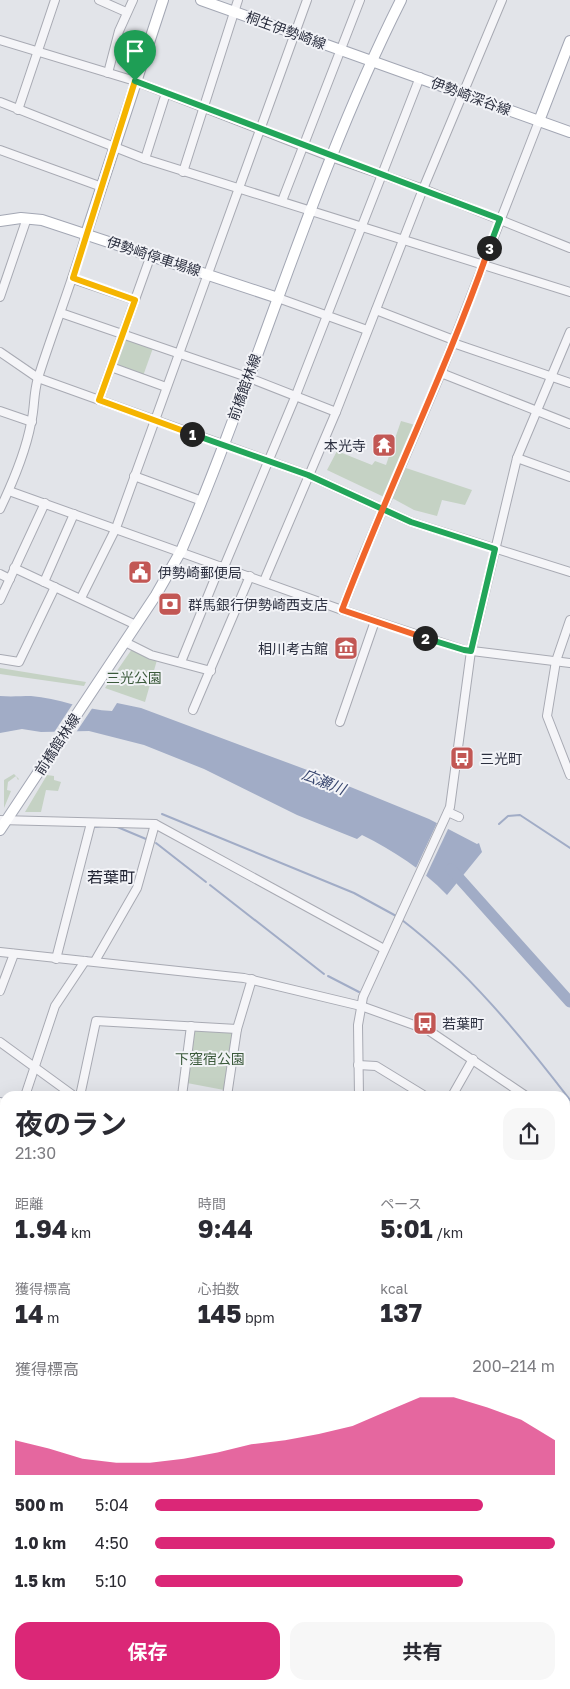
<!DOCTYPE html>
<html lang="ja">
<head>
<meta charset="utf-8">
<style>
  :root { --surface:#fff; --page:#f7f7f7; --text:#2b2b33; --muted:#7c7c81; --accent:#db2777 }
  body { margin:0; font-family:"Golos Text","Noto Sans JP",sans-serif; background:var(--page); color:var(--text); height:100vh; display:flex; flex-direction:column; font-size:19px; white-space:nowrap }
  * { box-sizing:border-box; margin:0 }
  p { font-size:16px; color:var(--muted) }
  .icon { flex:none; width:28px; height:28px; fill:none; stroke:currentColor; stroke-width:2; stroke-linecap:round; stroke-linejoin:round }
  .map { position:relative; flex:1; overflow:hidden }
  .drawer { position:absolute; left:0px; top:1091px; width:570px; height:599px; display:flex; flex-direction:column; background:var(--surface); border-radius:15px 15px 0 0; box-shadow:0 5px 20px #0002 }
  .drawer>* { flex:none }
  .pin { position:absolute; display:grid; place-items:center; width:42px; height:42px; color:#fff; margin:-51px -21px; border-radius:50% 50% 50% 0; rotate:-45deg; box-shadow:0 0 5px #0007 }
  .pin .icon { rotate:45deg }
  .km { position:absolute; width:25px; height:25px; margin:-12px; border-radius:50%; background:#222; color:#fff; font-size:14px; line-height:25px; text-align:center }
  .round { display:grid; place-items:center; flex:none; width:52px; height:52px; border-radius:15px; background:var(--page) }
  .head { display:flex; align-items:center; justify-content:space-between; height:85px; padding:0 15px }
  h1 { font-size:28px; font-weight:700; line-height:38px }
  .figures { display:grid; grid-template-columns:repeat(3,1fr); gap:8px; height:85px; padding:5px 15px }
  .figures div { display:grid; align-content:center }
  .figures b { font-size:25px; font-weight:700 }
  .figures small { font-size:14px; font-weight:400 }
  .figures p { font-size:14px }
  .chart { height:140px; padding:10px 15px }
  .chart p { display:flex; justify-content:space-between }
  .chart svg { width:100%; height:90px; margin-top:5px; fill:var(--accent); opacity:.7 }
  .action { display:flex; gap:10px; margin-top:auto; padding:10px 15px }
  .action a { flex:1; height:58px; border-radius:15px; background:var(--accent); color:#fff; font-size:20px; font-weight:700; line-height:58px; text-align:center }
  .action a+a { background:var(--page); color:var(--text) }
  ul { padding:0 15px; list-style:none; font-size:16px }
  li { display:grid; grid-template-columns:80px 60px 1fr; align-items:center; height:38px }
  li i { height:12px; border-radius:6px; background:var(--accent) }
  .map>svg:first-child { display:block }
  .green { fill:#c5d2c4 }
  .water { fill:#a1acc6 }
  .pier { fill:#e2e4e9 }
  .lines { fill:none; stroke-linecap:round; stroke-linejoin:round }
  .stream { stroke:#a1acc6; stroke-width:2 }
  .river { stroke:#a1acc6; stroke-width:11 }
  .minor-casing { stroke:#a8aab3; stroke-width:10 }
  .major-casing { stroke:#a3a7b4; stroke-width:12 }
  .minor { stroke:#f5f5f8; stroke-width:8 }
  .major { stroke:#fff; stroke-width:10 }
  .split-1-casing { stroke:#fff; stroke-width:10 }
  .split-2-casing { stroke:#fff; stroke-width:10 }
  .split-3-casing { stroke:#fff; stroke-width:10 }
  .split-4-casing { stroke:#fff; stroke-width:10 }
  .split-1 { stroke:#f5b400; stroke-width:6 }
  .split-2 { stroke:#22a559; stroke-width:6 }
  .split-3 { stroke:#f0652b; stroke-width:6 }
  .split-4 { stroke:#22a559; stroke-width:6 }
  .labels { text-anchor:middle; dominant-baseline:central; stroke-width:4; stroke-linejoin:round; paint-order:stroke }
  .street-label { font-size:14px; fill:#2c3040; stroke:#f2f3f7 }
  .poi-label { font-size:14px; fill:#2c3040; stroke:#f2f3f7; text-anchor:start }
  .park-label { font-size:14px; fill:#3b5a3b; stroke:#f2f3f7 }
  .water-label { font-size:15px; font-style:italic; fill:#3a4870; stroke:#f2f3f7 }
  .quarter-label { font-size:16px; fill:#1e2131; stroke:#f2f3f7 }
</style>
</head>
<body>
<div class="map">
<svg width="570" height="1689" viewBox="0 0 570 1689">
  <rect width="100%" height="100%" fill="#e2e4e9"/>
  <g class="green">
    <path d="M127,339L153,348L143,376L116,367L124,340Z"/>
    <path d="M401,421L415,425L384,497L327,470L337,451L372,465L375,461L386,465Z"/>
    <path d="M406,468L472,490L465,505L442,500L437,516L414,510L392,498Z"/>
    <path d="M132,649L157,660L145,702L105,688Z"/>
    <path d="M0,668L86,682L84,686L0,674Z"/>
    <path d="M14,774L19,779L18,780L16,776L8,782L7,790L11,791L4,808V780Z"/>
    <path d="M47,775L54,776V780L61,782L58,791L46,790L41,812H25Z"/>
    <path d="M196,1029L231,1031L233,1034L224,1090L187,1083L194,1032Z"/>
    <path d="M565,1192L570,1195V1237L565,1251Z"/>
    <path d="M570,1493V1528L565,1532V1496Z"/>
    <path d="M26,1685H60L70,1689H25Z"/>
  </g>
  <path class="water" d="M0,696C12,697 20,696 31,696C58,698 84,710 112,711L117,703L141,708L326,777L429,819L477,844L479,843L482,852L447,895C422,869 394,851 362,835L357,839L297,815L204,769L144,745L89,731L41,732L22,729L0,733Z"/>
  <g class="pier">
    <path d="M74,702L93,707L75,734H53Z"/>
    <path d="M438,821L449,827L425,878L415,870Z"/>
  </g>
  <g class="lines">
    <g class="stream">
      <path d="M162,814L354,893L398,917"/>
      <path d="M499,824L508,816L520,815L570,848"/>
      <path d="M115,826L146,839"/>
      <path d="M96,827L103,826"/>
      <path d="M156,843L206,882"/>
      <path d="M210,885L324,974"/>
      <path d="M402,920C466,969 521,1036 570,1100"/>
      <path d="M328,976L359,992"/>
      <path d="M565,1188L570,1191"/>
      <path d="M565,1591L570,1588"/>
      <path d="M396,1688L398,1689"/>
    </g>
    <path class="river" d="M451,869L570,1002"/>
    <g class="minor-casing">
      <g id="minor">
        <path d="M99,0L126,12"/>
        <path d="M0,40L135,81L331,157L423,189L570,248"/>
        <path d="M108,73L119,31L133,0"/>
        <path d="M0,102L145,159L570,292"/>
        <path d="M18,110L55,0"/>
        <path d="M0,150L102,187"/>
        <path d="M145,159L166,93"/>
        <path d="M183,172L238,0"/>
        <path d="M282,201L360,0"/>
        <path d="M73,279L135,300"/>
        <path d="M0,297L27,218"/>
        <path d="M278,298L367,330"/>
        <path d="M376,310L451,339L456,344L570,383"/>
        <path d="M61,313L247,377L336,412"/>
        <path d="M0,352L38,378L308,475L411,522L570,572"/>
        <path d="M111,367L166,387"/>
        <path d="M441,373L570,424"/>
        <path d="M99,400L151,255"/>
        <path d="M0,411L32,422"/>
        <path d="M517,458L570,477"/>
        <path d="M134,476L202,501"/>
        <path d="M9,491L342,610L464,650L570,663"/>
        <path d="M0,509C12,484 26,450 31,423C35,408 33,395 38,378C53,330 72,283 86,234"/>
        <path d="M224,567L296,395L420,77"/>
        <path d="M14,568L136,625"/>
        <path d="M0,574L10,579"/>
        <path d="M264,581L336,412L423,189L502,0"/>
        <path d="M44,582L74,514"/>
        <path d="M81,598L116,528L307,0"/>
        <path d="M0,600L45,503"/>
        <path d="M342,610L362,558L441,373L539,121"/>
        <path d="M570,620L556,661L547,716L570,775"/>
        <path d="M125,642L151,655L211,671"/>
        <path d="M0,659L19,662L55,587"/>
        <path d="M181,662L220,566"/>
        <path d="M193,710L250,576"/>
        <path d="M340,722L375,621"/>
        <path d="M448,812L459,817"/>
        <path d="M0,820L155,824L384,949"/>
        <path d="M0,952L244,978L361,1006L428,1030L526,1096"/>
        <path d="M56,959L91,823"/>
        <path d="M95,961L137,888L155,824"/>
        <path d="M0,991L14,954"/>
        <path d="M0,1042L74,1096"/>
        <path d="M358,1065L376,1066L425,1096"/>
        <path d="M25,1096L55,1006L85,961"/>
        <path d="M80,1096L96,1021L237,1029"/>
        <path d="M182,1096L191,1026"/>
        <path d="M227,1096L237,1029L252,979"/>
        <path d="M359,1096L358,1025L363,997L450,807L471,651L517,458L570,332"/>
        <path d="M452,1096L473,1059"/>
        <path d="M565,1123L570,1126"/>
        <path d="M0,1163L5,1150"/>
        <path d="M0,1177L5,1178"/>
        <path d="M565,1183L570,1186"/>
        <path d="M0,1296L5,1301"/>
        <path d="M565,1347L570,1349"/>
        <path d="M0,1351L5,1355"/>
        <path d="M0,1402L5,1395"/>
        <path d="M565,1421L570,1407"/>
        <path d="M565,1460L570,1462"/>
        <path d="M0,1463L5,1467"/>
        <path d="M565,1492L570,1489"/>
        <path d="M0,1524L5,1518"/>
        <path d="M0,1530L5,1532"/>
        <path d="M565,1535L570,1532"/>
        <path d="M0,1592L5,1582"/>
        <path d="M565,1596L570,1593"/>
        <path d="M0,1653L5,1655"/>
        <path d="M565,1654L570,1650"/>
        <path d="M80,1685L90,1689"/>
        <path d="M201,1685L211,1689"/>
        <path d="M400,1685L410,1689"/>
        <path d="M487,1685L488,1689"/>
        <path d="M556,1685L558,1689"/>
        <path d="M22,1689L23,1685"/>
        <path d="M114,1689L115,1685"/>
        <path d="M242,1689L243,1685"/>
        <path d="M288,1689L289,1685"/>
        <path d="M343,1689L344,1685"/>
        <path d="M390,1689L391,1685"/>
        <path d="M445,1689L454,1685"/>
      </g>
    </g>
    <g class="major-casing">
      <g id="major">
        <path d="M201,0L570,132"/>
        <path d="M539,121L570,41"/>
        <path d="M0,221L21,218L42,220L278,298"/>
        <path d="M86,234L163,0"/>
        <path d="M0,830L156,595L181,551C259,369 312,177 401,0"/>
        <path d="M0,1103L5,1107"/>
        <path d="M565,1406L570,1408"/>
      </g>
    </g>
    <use href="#minor" class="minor"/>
    <use href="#major" class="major"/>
  </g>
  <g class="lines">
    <g class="split-1-casing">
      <path id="split-1" d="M135,81L73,278L135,300L99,400L192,434"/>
    </g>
    <g class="split-2-casing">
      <path id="split-2" d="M192,434L308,475L411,522L495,549L471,651L464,650L425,638"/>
    </g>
    <g class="split-3-casing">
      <path id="split-3" d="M425,638L342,610C388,488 446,371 489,248"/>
    </g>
    <g class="split-4-casing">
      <path id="split-4" d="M135,81L500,219L489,248"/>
    </g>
    <use href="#split-1" class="split-1"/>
    <use href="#split-2" class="split-2"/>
    <use href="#split-3" class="split-3"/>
    <use href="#split-4" class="split-4"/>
  </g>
  <defs>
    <g id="temple-square" transform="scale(1.25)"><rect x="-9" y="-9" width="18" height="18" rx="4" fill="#c25754" stroke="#f2f3f7"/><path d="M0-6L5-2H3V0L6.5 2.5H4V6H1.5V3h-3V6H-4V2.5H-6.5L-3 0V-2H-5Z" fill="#fff"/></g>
    <g id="civic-square" transform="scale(1.25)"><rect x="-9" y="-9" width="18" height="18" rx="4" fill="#c25754" stroke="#f2f3f7"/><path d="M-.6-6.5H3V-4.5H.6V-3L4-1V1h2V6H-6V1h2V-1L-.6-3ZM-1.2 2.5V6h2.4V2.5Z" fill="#fff"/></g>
    <g id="bank-square" transform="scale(1.25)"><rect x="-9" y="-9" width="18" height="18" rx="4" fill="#c25754" stroke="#f2f3f7"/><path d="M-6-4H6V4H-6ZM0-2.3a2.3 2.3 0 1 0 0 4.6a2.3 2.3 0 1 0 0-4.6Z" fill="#fff"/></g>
    <g id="museum-square" transform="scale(1.25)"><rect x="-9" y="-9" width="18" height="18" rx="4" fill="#c25754" stroke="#f2f3f7"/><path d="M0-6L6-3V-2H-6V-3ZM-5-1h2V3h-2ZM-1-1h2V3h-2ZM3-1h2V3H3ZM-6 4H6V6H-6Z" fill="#fff"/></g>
    <g id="bus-square" transform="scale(1.25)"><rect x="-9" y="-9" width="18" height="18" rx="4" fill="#c25754" stroke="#f2f3f7"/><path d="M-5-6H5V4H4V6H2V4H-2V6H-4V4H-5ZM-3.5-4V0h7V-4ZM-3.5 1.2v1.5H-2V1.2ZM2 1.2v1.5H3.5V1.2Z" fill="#fff"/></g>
  </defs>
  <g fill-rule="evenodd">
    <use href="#temple-square" x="384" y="445"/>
    <use href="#civic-square" x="140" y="572"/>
    <use href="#bank-square" x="170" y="604"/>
    <use href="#museum-square" x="346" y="648"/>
    <use href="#bus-square" x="462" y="758"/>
    <use href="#bus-square" x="425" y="1023"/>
  </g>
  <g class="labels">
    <g class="street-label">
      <text transform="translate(286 30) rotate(20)">桐生伊勢崎線</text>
      <text transform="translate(471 96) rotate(20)">伊勢崎深谷線</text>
      <text transform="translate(154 256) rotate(18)">伊勢崎停車場線</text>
      <text transform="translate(244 387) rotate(-70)">前橋館林線</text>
      <text transform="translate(57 744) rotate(-57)">前橋館林線</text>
    </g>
    <g class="poi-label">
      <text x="366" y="445" text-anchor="end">本光寺</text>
      <text x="158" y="572">伊勢崎郵便局</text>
      <text x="188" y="604">群馬銀行伊勢崎西支店</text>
      <text x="328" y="648" text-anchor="end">相川考古館</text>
      <text x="480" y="758">三光町</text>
      <text x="442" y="1023">若葉町</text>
    </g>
    <g class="park-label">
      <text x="134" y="677">三光公園</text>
      <text x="210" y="1058">下窪宿公園</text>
    </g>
    <g class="water-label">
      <text transform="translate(324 781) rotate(22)">広瀬川</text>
    </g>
    <g class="quarter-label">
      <text x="111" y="877">若葉町</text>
    </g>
  </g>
</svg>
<div class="pin" style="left:135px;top:81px;background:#1e9e55"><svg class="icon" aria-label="arrive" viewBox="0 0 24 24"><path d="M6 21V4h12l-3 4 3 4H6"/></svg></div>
<b class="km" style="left:192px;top:434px">1</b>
<b class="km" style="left:425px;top:638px">2</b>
<b class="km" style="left:489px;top:248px">3</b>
<section class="drawer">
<div class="head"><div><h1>夜のラン</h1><p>21:30</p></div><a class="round"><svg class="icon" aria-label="share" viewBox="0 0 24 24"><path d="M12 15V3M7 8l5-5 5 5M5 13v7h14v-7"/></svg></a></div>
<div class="figures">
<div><p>距離</p><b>1.94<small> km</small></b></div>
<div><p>時間</p><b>9:44</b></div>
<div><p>ペース</p><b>5:01<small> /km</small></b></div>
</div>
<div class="figures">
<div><p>獲得標高</p><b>14<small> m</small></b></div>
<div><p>心拍数</p><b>145<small> bpm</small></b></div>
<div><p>kcal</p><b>137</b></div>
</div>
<div class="chart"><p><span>獲得標高</span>200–214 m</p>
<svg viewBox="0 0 160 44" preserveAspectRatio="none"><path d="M0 44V27L10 31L20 36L30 38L40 38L50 36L60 33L70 29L80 27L90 24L100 20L110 13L120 6L130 6L140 11L150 17L160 27V44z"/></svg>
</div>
<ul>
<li><b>500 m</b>5:04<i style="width:82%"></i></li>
<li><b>1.0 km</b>4:50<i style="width:100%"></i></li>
<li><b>1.5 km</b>5:10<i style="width:77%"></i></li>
</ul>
<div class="action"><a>保存</a><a>共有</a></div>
</section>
</div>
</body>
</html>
